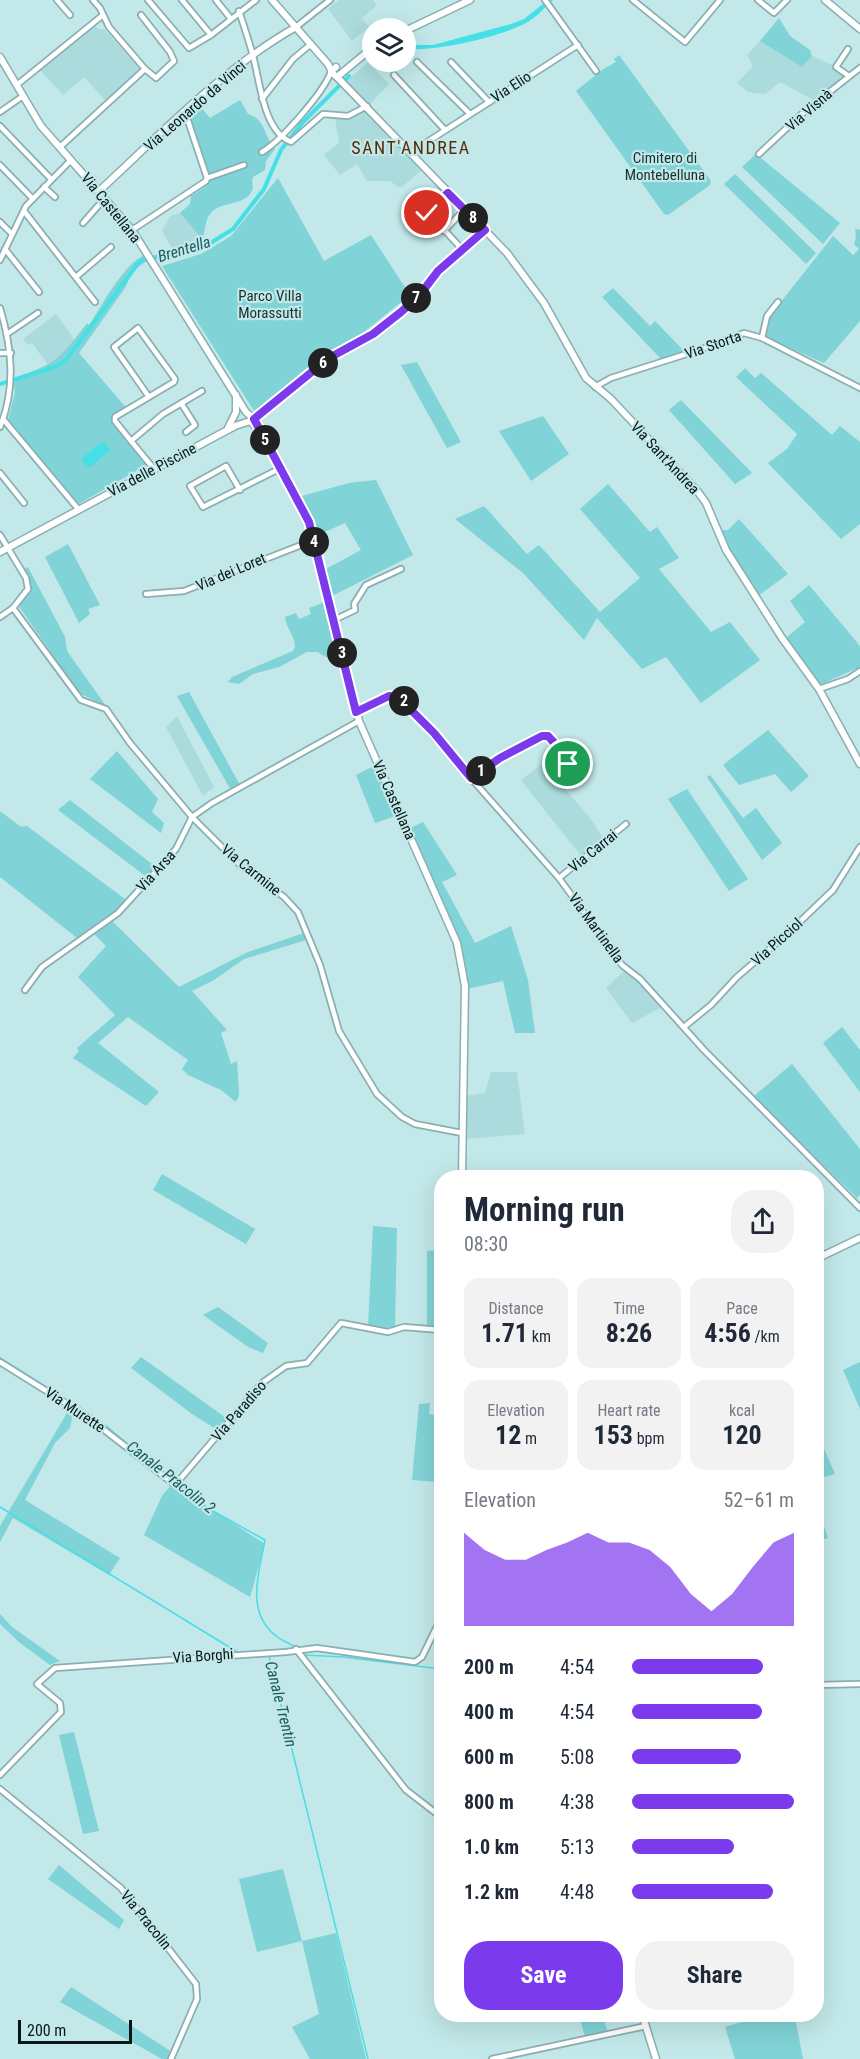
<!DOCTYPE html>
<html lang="en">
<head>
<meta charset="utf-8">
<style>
  :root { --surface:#fff; --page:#f2f2f3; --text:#1f2937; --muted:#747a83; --accent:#7c3aed }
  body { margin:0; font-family:"Roboto Condensed",sans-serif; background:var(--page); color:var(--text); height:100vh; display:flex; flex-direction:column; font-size:22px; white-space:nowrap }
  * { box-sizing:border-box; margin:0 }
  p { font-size:20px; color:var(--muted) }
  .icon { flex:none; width:33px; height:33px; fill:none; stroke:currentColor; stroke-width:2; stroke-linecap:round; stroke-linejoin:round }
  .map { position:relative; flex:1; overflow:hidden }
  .sheet { position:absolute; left:434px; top:1170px; width:390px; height:852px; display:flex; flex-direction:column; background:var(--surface); border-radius:24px; box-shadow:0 6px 24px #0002 }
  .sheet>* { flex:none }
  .fabs { position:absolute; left:362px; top:18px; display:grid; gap:12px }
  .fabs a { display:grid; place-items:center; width:54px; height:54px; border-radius:50%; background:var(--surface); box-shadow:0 6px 24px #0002; font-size:30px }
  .scale { position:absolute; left:18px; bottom:15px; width:114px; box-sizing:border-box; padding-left:6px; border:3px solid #081616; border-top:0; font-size:16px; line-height:21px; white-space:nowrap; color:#081616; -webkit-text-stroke:4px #c2e8e9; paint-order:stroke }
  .pin { position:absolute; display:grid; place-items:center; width:51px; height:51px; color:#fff; margin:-26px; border:3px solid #fff; border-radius:50%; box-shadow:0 2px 6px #0007 }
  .km { position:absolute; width:30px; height:30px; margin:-15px; border-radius:50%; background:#222; color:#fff; font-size:16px; line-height:30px; text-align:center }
  .round { display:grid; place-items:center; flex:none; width:63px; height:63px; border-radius:24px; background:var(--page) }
  .summary { display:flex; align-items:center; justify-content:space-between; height:102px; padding:0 30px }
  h1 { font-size:33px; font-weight:700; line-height:45px }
  .figures { display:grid; grid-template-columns:repeat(3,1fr); gap:9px; height:102px; padding:6px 30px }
  .figures div { display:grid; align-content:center; border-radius:15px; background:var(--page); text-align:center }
  .figures b { font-size:26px; font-weight:700 }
  .figures small { font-size:16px; font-weight:400 }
  .figures p { font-size:16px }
  .chart { height:168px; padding:12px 30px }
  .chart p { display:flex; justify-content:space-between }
  .chart svg { width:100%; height:108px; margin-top:6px; fill:var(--accent); opacity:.7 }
  .button { display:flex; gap:12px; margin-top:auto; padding:12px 30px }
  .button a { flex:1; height:69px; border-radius:24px; background:var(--accent); color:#fff; font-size:24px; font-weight:700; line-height:69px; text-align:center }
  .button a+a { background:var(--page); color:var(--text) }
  ul { padding:0 30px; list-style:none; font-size:20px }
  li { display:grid; grid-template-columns:96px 72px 1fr; align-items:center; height:45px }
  li i { height:15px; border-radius:8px; background:var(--accent) }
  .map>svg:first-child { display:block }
  .built { fill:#abdbdd }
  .green { fill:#80d3d6 }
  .water { fill:#45dfe6 }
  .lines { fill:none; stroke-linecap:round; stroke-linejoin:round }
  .stream { stroke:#45dfe6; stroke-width:1.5 }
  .canal { stroke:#45dfe6; stroke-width:4 }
  .street-casing { stroke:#8bafb1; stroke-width:8 }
  .secondary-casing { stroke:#8bafb1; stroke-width:9 }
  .street { stroke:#fff; stroke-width:4.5 }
  .secondary { stroke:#fff; stroke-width:6 }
  .route-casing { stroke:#fff; stroke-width:12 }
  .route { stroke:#7c3aed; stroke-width:8 }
  .labels { text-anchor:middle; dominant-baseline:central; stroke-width:4.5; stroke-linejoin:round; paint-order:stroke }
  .street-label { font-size:15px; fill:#081616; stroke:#c2e8e9 }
  .park-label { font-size:15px; fill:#173031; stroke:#c2e8e9 }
  .water-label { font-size:16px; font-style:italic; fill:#1d5b5e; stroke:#c2e8e9 }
  .quarter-label { font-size:18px; letter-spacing:1.5px; fill:#592a0c; stroke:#c2e8e9 }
</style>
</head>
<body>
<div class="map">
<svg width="860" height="2059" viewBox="0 0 860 2059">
  <rect width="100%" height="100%" fill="#c2e8e9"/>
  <g class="built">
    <path d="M339,0H373L377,5L362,18L369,27L352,41L328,9Z"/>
    <path d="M94,24L98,29H104L139,68L138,72L106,101L84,77L63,95L39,69Z"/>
    <path d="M760,41L802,67L812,56L848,72L815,101L780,82L765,94L748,92L737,83L753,66L747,55Z"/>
    <path d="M368,62L389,84L369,105L347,81Z"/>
    <path d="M366,111L421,171L402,187H397L391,181H367L357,164L340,175L324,155L339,143L335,118L347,120Z"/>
    <path d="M180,213L202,239L173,250L162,231L170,216Z"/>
    <path d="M56,314L76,342L57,362L48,365L32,343L28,345L23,339Z"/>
    <path d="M177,716L214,787L203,796L166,727Z"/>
    <path d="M543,763L590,818L603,838L581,856L521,780Z"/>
    <path d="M624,971L636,978L662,1007L632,1023L606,988Z"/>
    <path d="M491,1072H517L525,1134L466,1139V1096L485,1093Z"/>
  </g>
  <g class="green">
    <path d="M779,18L790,36L810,50L812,56L802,67L760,41Z"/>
    <path d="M619,55L711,181L710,185L668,215L664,214L576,91L602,70L616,62L614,59Z"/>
    <path d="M240,100L248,114C266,119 264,137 275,149L266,161L265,170L253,177C251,182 254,186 252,191C245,206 221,201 211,213C204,220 206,232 202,239L180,213L190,204L191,196L205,187L210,179L184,118L199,105L210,118Z"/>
    <path d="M756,154L840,223L823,244L742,167Z"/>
    <path d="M735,174L816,253L806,264L724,184Z"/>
    <path d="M278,178L324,261L371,235L410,295L359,336L254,411L162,266L201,254L231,236Z"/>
    <path d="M855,229L860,230V321L824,363L765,337L769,317L833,236L853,255L859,249L854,244L856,238Z"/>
    <path d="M146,255L149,259L133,271L125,288L79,353L129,411L112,421L148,464L77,505L8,420L15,392L13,378C58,363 56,362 85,326L87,323L89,325C102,306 125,261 146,255Z"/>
    <path d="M613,288L650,326L655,321L686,353L662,360L602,297Z"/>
    <path d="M417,362L461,442L447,448L401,365Z"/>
    <path d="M745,368L755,378L761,373L832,435L840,426L860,442V524L841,539L768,463L787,449L797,434L736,377Z"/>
    <path d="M681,400L752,473L735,484L669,410Z"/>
    <path d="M543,416L569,454L531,481L499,431Z"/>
    <path d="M376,480L413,555L332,596L324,570L361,550L345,523L316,536L314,524L302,496L349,483Z"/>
    <path d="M608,484L650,532L657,527L679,558L659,569L711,632L730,622L760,660L701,703L666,657L642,669L597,618L584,640L523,573L455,519L484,506L527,554L539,545L600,612L640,578L580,509Z"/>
    <path d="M739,519L788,574L758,596L719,530H728Z"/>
    <path d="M68,544L100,605L88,609L90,614L79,623L45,557Z"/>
    <path d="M28,567L65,637L67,651L106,706L79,693L18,605L28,591L23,569Z"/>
    <path d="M809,585L860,646V667L820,685L786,638L805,622L790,601Z"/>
    <path d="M325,602L337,652L328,658L317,652H307L279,667L253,674L239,684L228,682L232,677L293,651L295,647C295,635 286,629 285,617L296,613L299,619L311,614L309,608Z"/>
    <path d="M189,692L241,787L232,792L177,696Z"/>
    <path d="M768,730L809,776L791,792L775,774L739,785L723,765Z"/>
    <path d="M117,751L158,799L152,812L164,823L161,833L90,779Z"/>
    <path d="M374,766L396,816L375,823L356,775Z"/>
    <path d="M710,775L743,818L756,808L782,843L762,860L707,777Z"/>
    <path d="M687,789L748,879L729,891L668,799Z"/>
    <path d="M70,800L157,868L148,878L58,810Z"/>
    <path d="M0,811L21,827L27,826L129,902L109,918L179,987L248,952L304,933L306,940L244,959L214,980L192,991L227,1030L221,1033L231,1064L237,1061L239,1095L236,1102L221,1090L188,1075L182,1069L188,1060L128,1017L98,1043L159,1092L146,1106L73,1058L79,1051L77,1048L115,1015L78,977L106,946L90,930L77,938L0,877Z"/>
    <path d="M423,822L457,875L442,882L475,943L511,926L528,980L535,1033H515L503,981L467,989L460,942L410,828Z"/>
    <path d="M842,1027L860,1050V1092L823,1043Z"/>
    <path d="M792,1064L860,1149V1195L857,1198L754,1096Z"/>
    <path d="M162,1174L255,1229L246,1244L153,1190Z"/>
    <path d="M373,1226L397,1228L395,1328L368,1327Z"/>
    <path d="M441,1250V1329H427V1251Z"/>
    <path d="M218,1307L268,1343L263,1353L248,1347L203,1315Z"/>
    <path d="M141,1357L229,1420L219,1431L192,1414L131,1368Z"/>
    <path d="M860,1362V1409L843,1370Z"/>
    <path d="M430,1403L429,1414L441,1416L438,1482L412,1480L419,1404Z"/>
    <path d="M70,1408H74L70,1428L55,1443L25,1500L120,1558L109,1575L13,1518L0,1542V1526Z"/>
    <path d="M816,1430L835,1474L824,1477L816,1457Z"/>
    <path d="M172,1484L265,1544L250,1597L144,1535L162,1496Z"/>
    <path d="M816,1502L828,1538L816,1542Z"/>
    <path d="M0,1614L12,1627L60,1661L50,1665L20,1643L0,1624Z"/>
    <path d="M74,1732L99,1831L83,1834L59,1735Z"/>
    <path d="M59,1865L124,1920L119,1929L48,1879Z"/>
    <path d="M283,1869L302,1941L336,1933L366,2059H310L292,2027L319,2014L302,1941L257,1952L239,1879Z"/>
    <path d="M71,1987L172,2052L171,2059H162L60,2002Z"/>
    <path d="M579,2015H602L608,2032L585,2037Z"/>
    <path d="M765,2015H791L792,2018L795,2017L803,2059H735L725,2027Z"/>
  </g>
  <g class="water">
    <path d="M548,0H553C544,8 535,19 524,24C495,38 437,51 405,49V45H433L511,24L524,19Z"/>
    <path d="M103,441L110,450L89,468L81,459Z"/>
  </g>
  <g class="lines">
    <g class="stream">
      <path d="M0,1358L100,1421L170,1479"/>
      <path d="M178,1486L211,1510L265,1540C259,1572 245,1612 276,1636C282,1641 290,1643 296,1648"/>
      <path d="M0,1507L239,1653"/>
      <path d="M304,1655L343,1657L441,1669"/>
      <path d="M269,1656L368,2059"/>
    </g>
    <path class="canal" d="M0,384L52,368L65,361L140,261L209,244L233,229L264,189L281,150L302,123L349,76"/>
    <g class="street-casing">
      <g id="street">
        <path d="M57,0L70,15"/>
        <path d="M148,0L189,48L211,35L256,0"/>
        <path d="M182,0L211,35"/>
        <path d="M216,0L231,19"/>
        <path d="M545,0L596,71"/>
        <path d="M633,0L685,42L720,0"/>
        <path d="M758,0L774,13L787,0"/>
        <path d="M239,11C244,26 249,41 253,56C260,81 263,131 291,142L323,114L348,116L367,106"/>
        <path d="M141,15L170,52L174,61L156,78L145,69"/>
        <path d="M296,27L330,0"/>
        <path d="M848,49L836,67L849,76"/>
        <path d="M417,62L470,114"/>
        <path d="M451,62L489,102"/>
        <path d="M394,75L445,130"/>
        <path d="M18,84L103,15"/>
        <path d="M262,99L293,59L311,44"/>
        <path d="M0,112L23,96"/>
        <path d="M0,126L51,179"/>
        <path d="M60,147L145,69L109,27L100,8L93,0"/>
        <path d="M262,152C281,141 323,93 331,72"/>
        <path d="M410,153L578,45"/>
        <path d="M759,154L804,112L860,68"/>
        <path d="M0,165L33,199"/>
        <path d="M207,178L244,165"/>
        <path d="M44,187L55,197"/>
        <path d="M24,211L95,302"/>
        <path d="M428,212L460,247"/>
        <path d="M418,215L422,218L448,193"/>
        <path d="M0,222L12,234"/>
        <path d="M83,223L105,198"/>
        <path d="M132,230L206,181L207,178L185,112"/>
        <path d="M444,231L462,212"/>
        <path d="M5,249L39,292"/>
        <path d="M0,260L26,206L71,160"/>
        <path d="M76,277L111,247"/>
        <path d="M0,308C12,348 16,388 0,427"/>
        <path d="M7,334L38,313"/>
        <path d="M762,338L767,316L778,302"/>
        <path d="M0,353H11"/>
        <path d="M595,387L611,378L699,350L744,333L762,338L860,388"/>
        <path d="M181,403L195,425L186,432"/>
        <path d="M3,419L79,510"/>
        <path d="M254,419L329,358L373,334L401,312L419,296L438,271L485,230"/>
        <path d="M131,441L115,421V417L174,382L175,379L138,328L114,347L149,397"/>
        <path d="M154,469L131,441L163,414L202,391"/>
        <path d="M0,473L24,503"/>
        <path d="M240,490L226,466L190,486L203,507L281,468"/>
        <path d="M0,535L26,578L28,589L13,608L0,617"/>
        <path d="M146,594L184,591L314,540"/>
        <path d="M13,608L81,700L106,709L130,743L192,817L240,865L284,897L298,912L320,965L339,1031L377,1094L402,1117L415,1124L462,1133"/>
        <path d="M334,620L355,610L354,604L366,585L401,569"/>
        <path d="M819,689L848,679L860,671"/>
        <path d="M356,712L389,696L402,700L559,878L622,965L640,979L704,1050L860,1208"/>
        <path d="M471,778L500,758L545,735L570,762L562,770"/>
        <path d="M559,878L626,824"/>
        <path d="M25,990L42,967L118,913L176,849L192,817L212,803L359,721"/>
        <path d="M684,1027L711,1005L737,977L786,935L833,890L860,847"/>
        <path d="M0,1362L85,1415L175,1485L262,1383L286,1366L307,1363L341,1323L388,1332L404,1327L441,1330"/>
        <path d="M296,1649L406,1790L441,1817"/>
        <path d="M816,1685L860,1684"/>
        <path d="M0,1775L61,1712L60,1703L37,1684L55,1668L286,1652L317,1648L415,1662L422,1657L441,1618"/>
        <path d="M0,1789L121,1888L196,1984L197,1999L171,2059"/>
        <path d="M492,2059L646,2026"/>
      </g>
    </g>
    <g class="secondary-casing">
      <g id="secondary">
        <path d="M272,0L328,64L332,72"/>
        <path d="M825,0L860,29"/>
        <path d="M405,31L470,0"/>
        <path d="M0,57L41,126L132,230L246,412L255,420L309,522L359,721L457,943L465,986L462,1178"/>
        <path d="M336,67L331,72L337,77L372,48"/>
        <path d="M337,77L507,253L544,303L586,378L611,399L698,492L706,503L726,550L782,638L819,689L860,764"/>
        <path d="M99,191C161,134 222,69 296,27"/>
        <path d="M228,428L236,412V395"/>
        <path d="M0,552L235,426L250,421L255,426"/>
        <path d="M816,1259L860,1238"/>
        <path d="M642,2014L656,2059"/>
      </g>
    </g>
    <use href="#street" class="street"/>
    <use href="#secondary" class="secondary"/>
  </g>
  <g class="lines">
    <g class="route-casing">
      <path id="route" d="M427,213L448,193L485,230L438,271L419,296L401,312L373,334L329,358L254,419L309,522L356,712L389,696L398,697L434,733L471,778L500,758L542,736H548L567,757L568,764"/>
    </g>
    <use href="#route" class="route"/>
  </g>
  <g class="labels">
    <g class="street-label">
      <text transform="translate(511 87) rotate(-33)">Via Elio</text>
      <text transform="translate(195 106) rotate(-41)">Via Leonardo da Vinci</text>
      <text transform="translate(809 110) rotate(-41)">Via Visnà</text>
      <text transform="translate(111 208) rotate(51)">Via Castellana</text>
      <text transform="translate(713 345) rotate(-19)">Via Storta</text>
      <text transform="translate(665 458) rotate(47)">Via Sant'Andrea</text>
      <text transform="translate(152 470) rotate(-28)">Via delle Piscine</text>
      <text transform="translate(231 572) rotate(-23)">Via dei Loret</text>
      <text transform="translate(394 800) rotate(66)">Via Castellana</text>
      <text transform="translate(593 851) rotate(-39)">Via Carrai</text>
      <text transform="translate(251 870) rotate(39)">Via Carmine</text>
      <text transform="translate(156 871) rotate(-48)">Via Arsa</text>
      <text transform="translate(596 928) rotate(54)">Via Martinella</text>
      <text transform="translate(777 942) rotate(-42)">Via Picciol</text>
      <text transform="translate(75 1410) rotate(34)">Via Murette</text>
      <text transform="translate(239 1411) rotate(-49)">Via Paradiso</text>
      <text transform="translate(203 1656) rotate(-4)">Via Borghi</text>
      <text transform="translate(146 1920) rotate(51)">Via Pracolin</text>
    </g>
    <g class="park-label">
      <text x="665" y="158">Cimitero di<tspan x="665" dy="17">Montebelluna</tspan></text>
      <text x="270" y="296">Parco Villa<tspan x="270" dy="17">Morassutti</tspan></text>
    </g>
    <g class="water-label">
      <text transform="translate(184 249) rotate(-17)">Brentella</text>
      <text transform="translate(171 1477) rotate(38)">Canale Pracolin 2</text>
      <text transform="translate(281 1704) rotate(76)">Canale Trentin</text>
    </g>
    <g class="quarter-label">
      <text x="411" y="147">SANT'ANDREA</text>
    </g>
  </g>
</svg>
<div class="fabs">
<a><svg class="icon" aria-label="layers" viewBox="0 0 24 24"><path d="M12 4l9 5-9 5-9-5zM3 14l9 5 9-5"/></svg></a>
</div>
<div class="scale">200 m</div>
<div class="pin" style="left:568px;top:764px;background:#1e9e55"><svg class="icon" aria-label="arrive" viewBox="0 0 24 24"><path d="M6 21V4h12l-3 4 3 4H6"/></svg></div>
<div class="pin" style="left:427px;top:213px;background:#d93025"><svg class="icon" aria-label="check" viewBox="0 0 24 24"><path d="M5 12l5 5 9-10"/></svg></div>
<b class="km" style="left:481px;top:771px">1</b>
<b class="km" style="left:404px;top:701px">2</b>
<b class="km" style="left:342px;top:653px">3</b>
<b class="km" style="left:314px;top:542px">4</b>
<b class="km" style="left:265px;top:440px">5</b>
<b class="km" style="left:323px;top:363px">6</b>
<b class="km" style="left:416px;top:298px">7</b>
<b class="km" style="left:473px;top:218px">8</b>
<section class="sheet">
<div class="summary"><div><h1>Morning run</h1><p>08:30</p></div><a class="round"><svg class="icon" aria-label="share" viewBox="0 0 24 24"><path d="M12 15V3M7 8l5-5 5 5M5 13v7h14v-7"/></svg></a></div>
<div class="figures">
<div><p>Distance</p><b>1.71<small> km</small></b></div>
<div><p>Time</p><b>8:26</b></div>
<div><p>Pace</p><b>4:56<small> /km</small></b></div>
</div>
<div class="figures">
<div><p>Elevation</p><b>12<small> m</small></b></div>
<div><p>Heart rate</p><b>153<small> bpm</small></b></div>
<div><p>kcal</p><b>120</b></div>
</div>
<div class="chart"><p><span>Elevation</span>52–61 m</p>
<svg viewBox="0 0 160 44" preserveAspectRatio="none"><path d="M0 44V6L10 13L20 17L30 17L40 13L50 10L60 6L70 10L80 10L90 13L100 20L110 31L120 38L130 31L140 20L150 10L160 6V44z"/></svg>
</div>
<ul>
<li><b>200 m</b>4:54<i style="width:81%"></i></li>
<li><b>400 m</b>4:54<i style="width:80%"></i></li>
<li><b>600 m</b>5:08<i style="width:67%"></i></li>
<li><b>800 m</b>4:38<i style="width:100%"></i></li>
<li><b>1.0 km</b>5:13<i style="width:63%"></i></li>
<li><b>1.2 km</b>4:48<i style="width:87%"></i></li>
</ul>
<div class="button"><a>Save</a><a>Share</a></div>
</section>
</div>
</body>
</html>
